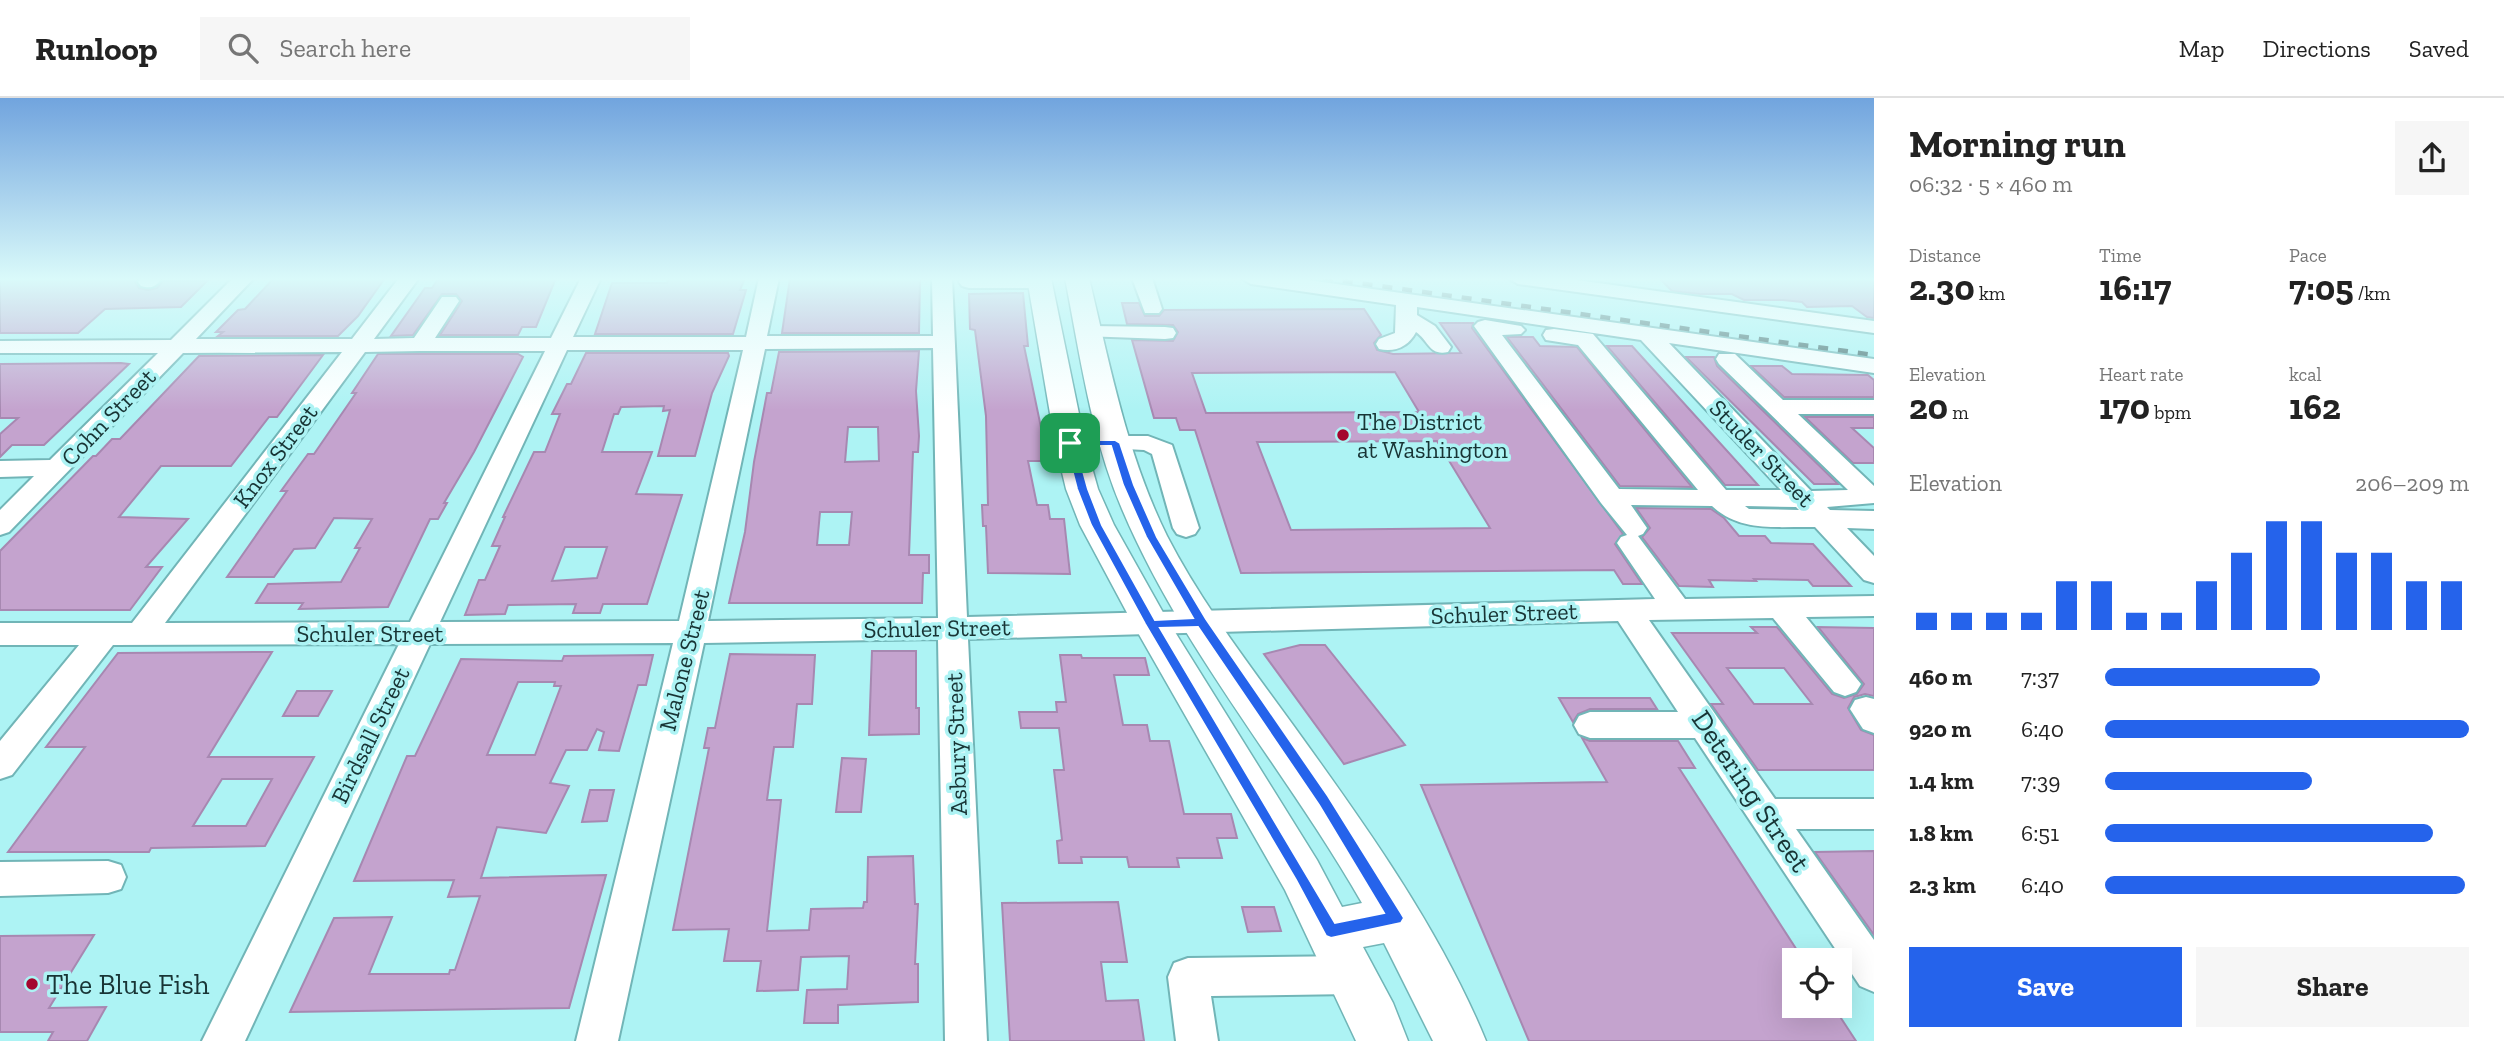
<!DOCTYPE html>
<html lang="en">
<head>
<meta charset="utf-8">
<style>
  :root { --surface:#fff; --page:#f6f6f6; --text:#222; --muted:#767676; --line:#e0e0e0; --accent:#2563eb }
  body { margin:0; font-family:"Zilla Slab",serif; background:var(--page); color:var(--text); height:100vh; display:flex; flex-direction:column; font-size:26px; white-space:nowrap }
  * { box-sizing:border-box; margin:0 }
  p { font-size:23px; color:var(--muted) }
  .icon { flex:none; width:38px; height:38px; fill:none; stroke:currentColor; stroke-width:2; stroke-linecap:round; stroke-linejoin:round }
  .map { position:relative; flex:1; overflow:hidden }
  .drawer { display:flex; flex-direction:column; background:var(--surface); width:630px }
  .drawer>* { flex:none }
  .buttons { position:absolute; left:1782px; top:850px; display:grid; gap:14px }
  .buttons a { display:grid; place-items:center; width:70px; height:70px; border-radius:0px; background:var(--surface); box-shadow:0 7px 28px #0002; font-size:35px }
  .pin { position:absolute; display:grid; place-items:center; width:60px; height:60px; color:#fff; margin:-30px; border-radius:14px; box-shadow:0 4px 10px #0006 }
  .round { display:grid; place-items:center; flex:none; width:74px; height:74px; border-radius:0px; background:var(--page) }
  .summary { display:flex; align-items:center; justify-content:space-between; height:119px; padding:0 35px }
  h1 { font-size:38px; font-weight:700; line-height:52px }
  .stats { display:grid; grid-template-columns:repeat(3,1fr); gap:10px; height:119px; padding:7px 35px }
  .stats div { display:grid; align-content:center }
  .stats b { font-size:35px; font-weight:700 }
  .stats small { font-size:19px; font-weight:400 }
  .stats p { font-size:19px }
  .chart { height:196px; padding:14px 35px }
  .chart p { display:flex; justify-content:space-between }
  .chart svg { width:100%; height:126px; margin-top:7px; stroke:var(--accent); stroke-width:6 }
  .action { display:flex; gap:14px; margin-top:auto; padding:14px 35px }
  .action a { flex:1; height:80px; border-radius:0px; background:var(--accent); color:#fff; font-size:28px; font-weight:700; line-height:80px; text-align:center }
  .action a+a { background:var(--page); color:var(--text) }
  ul { padding:0 35px; list-style:none; font-size:23px }
  li { display:grid; grid-template-columns:112px 84px 1fr; align-items:center; height:52px }
  li i { height:18px; border-radius:9px; background:var(--accent) }
  header { display:flex; align-items:center; gap:42px; box-sizing:border-box; height:98px; padding:0 35px; background:var(--surface); border-bottom:2px solid var(--line) }
  header strong { font-size:33px }
  nav { display:flex; gap:38px; margin-inline-start:auto; font-size:24px }
  .search { width:490px; height:63px; background:var(--page); display:flex; align-items:center; gap:18px; box-sizing:border-box; padding:0 24px; border-radius:0px; color:var(--muted); font-size:26px }
  main { display:flex; flex:1; min-height:0 }
  .map>svg:first-child { display:block }
  .building { fill:#c4a3ce; stroke:#a788b1; stroke-width:2; fill-rule:evenodd }
  .lines { fill:none; stroke-linecap:round; stroke-linejoin:round }
  .minor-casing { stroke:#71b5b7; stroke-width:4 }
  .major-casing { stroke:#71b5b7; stroke-width:3 }
  .minor { fill:#fff; fill-rule:evenodd }
  .major { fill:#fff; fill-rule:evenodd }
  .rail { stroke:#436c6d; stroke-width:4.5; stroke-dasharray:10 10; stroke-linecap:butt }
  .route { fill:#2563eb; stroke:#fff; stroke-width:2; fill-rule:evenodd }
  .poi-dot { fill:#a4062e; stroke:#adf3f4; stroke-width:2.5 }
  .labels { text-anchor:middle; dominant-baseline:central; stroke-width:7; stroke-linejoin:round; paint-order:stroke }
  .street-label { font-size:24px; fill:#183435; stroke:#adf3f4 }
  .poi-label { font-size:24px; fill:#183435; stroke:#adf3f4; text-anchor:start }
  .near-street-label { font-size:28px; fill:#183435; stroke:#adf3f4 }
  .near-poi-label { font-size:28px; fill:#183435; stroke:#adf3f4; text-anchor:start }
</style>
</head>
<body>
<header>
<strong>Runloop</strong>
<div class="search"><svg class="icon" aria-label="search" viewBox="0 0 24 24"><circle cx="10" cy="10" r="6"/><path d="M15 15l6 6"/></svg>Search here</div>
<nav><a>Map</a><a>Directions</a><a>Saved</a></nav>
</header>
<main>
<div class="map">
<svg width="1874" height="943" viewBox="0 0 1874 943">
  <rect width="100%" height="100%" fill="#adf3f4"/>
  <g class="building">
    <path d="M0,180H138L135,184L139,190L148,192L157,190L163,183H207L181,209L105,211L78,235H0Z"/>
    <path d="M274,180H385L358,218L338,238H218L223,234H216L238,212L245,211Z"/>
    <path d="M439,180H556L536,229H522L518,237H440L462,203L456,196H442L413,237L391,238L425,190H432Z"/>
    <path d="M669,180H745L740,192H746L733,236H595L612,185H667Z"/>
    <path d="M790,180H920L919,235H782Z"/>
    <path d="M1659,180H1874V220L1867,219L1852,208L1807,209L1802,204L1783,202H1744L1732,196H1700L1672,193Z"/>
    <path d="M1023,195L1028,248H1024L1048,363H1028L1037,407H1048L1050,421H1064L1070,476L988,475L986,428H983L982,407H988L986,318L975,232L970,231L969,196Z"/>
    <path d="M1122,205H1139L1145,218H1159L1164,212L1364,211L1381,237L1374,245L1377,252L1393,256L1461,255L1440,225H1473L1472,230L1623,436L1615,446L1642,486H1623L1614,472L1241,475L1195,332H1180L1176,320H1154L1132,242L1173,243L1178,234L1173,227L1127,226ZM1395,274L1419,314L1206,315L1192,275ZM1437,343L1490,430L1291,432L1257,344Z"/>
    <path d="M1507,239H1533L1540,248L1577,249L1692,389L1620,388Z"/>
    <path d="M1607,248H1632L1758,387H1725Z"/>
    <path d="M919,253L916,293L919,338L918,354H913L909,457H929V475H923L922,505H729L745,434L754,364L767,295H771L779,254ZM848,329H878L879,363L845,364ZM820,414H852L849,447H817Z"/>
    <path d="M586,255H728L729,258L712,295L695,358H658L670,312L663,313L664,308L621,309L618,316H614L602,354H652L636,396L682,397L647,506H603L600,515H573L576,506L508,507L505,516L465,517L479,482H485L500,448H492L505,419H503L534,354H545L560,316H552L567,286H571ZM565,449H607L597,480L552,483Z"/>
    <path d="M378,256H518L523,259L474,354L444,405H447L438,421H430L388,509L299,511L303,505H256L268,486L341,484L360,450H355L372,421L334,420L315,450L294,451L274,479H227L287,393H281L308,356H314L356,295H352Z"/>
    <path d="M323,257L277,319H269L231,368H161L119,419L188,421L146,469H162L130,512H0V453L93,358H96L112,341H120L199,258Z"/>
    <path d="M1686,259H1714L1717,268L1838,386H1814Z"/>
    <path d="M0,266L121,265L129,266L44,347H12L0,359V336L18,320H0Z"/>
    <path d="M1751,268H1782L1792,276L1868,277L1874,282V299H1784Z"/>
    <path d="M1805,319H1874V330H1852L1874,350V365H1853Z"/>
    <path d="M1636,410L1711,411L1724,420L1739,438H1765L1771,445L1813,446L1851,488H1813L1808,482L1754,481L1756,483L1709,482L1713,489L1679,488L1642,439L1650,430Z"/>
    <path d="M1751,529H1777L1832,596L1844,600L1857,596L1864,586L1818,529L1874,530V598L1865,596L1854,599L1848,610L1861,632L1874,637V672H1758L1711,606H1723L1672,535H1757ZM1727,570H1784L1812,606H1754Z"/>
    <path d="M1300,547H1325L1405,647L1344,666L1264,556Z"/>
    <path d="M872,553H916V610H919V636L869,637Z"/>
    <path d="M272,554L208,659H314L265,748L151,750L149,754H8L85,649H46L118,555ZM222,681H272L246,728H193Z"/>
    <path d="M730,556L815,557L812,606H797L793,649H774L767,702H781L767,833L809,832L811,811L863,810L864,804H867L868,759L913,758L915,806H918L915,866H918V904L838,907V925H804L807,892L847,891L849,858L801,859L798,892L757,893L761,863H724L729,831L673,832L709,650H704L708,630H715Z"/>
    <path d="M653,557L646,587H638L619,653L599,652L604,634L597,631L587,652H566L550,685L569,688L546,735L497,729L481,780L606,777L569,910L290,914L334,820L392,819L369,876H449L450,872H455L480,798L448,799L454,782L354,783L407,658H415L461,561L562,563L564,558ZM518,584H555L554,588H561L535,657H487Z"/>
    <path d="M1060,557H1081L1082,560H1145L1149,577H1114L1123,627H1147L1150,643H1169L1184,716H1231L1237,740H1217L1222,760H1177L1179,769H1129L1127,759H1081L1082,765H1059L1057,743L1062,742L1054,672H1064L1059,630H1021L1019,614H1057L1056,604H1066Z"/>
    <path d="M297,593H332L318,618H283Z"/>
    <path d="M1559,600H1650L1657,611H1590L1578,616L1573,624Z"/>
    <path d="M1582,640L1590,643H1678L1695,670H1679L1804,863H1794V908H1833L1856,943H1529L1421,687L1607,684Z"/>
    <path d="M842,660L866,661L861,714H836Z"/>
    <path d="M590,692H614L607,723L582,724Z"/>
    <path d="M1874,753V837L1815,754Z"/>
    <path d="M1118,804L1127,864H1101L1106,903L1138,902L1144,943H1010L1002,805Z"/>
    <path d="M1242,809H1274L1281,833L1248,834Z"/>
    <path d="M94,837L49,910L106,909L87,943H48L53,934H0V838Z"/>
  </g>
  <g class="lines">
    <g class="minor-casing">
      <g id="minor">
        <path d="M141,180H162C156,189 151,191 141,188L138,184Z"/>
        <path d="M233,180H254L196,241H352L399,180H419L374,241L414,240L442,199H456L459,203L435,240H551L581,180H601L573,239H746L759,180H779L767,238H933L932,180H952L967,519L1655,501L1617,445L1621,439L1627,437L1601,405L1474,228L1478,224L1485,222L1521,228L1525,232L1521,236L1502,237L1619,391L1698,392L1578,247L1546,242L1543,237L1546,232L1554,231L1593,236L1726,392H1781L1641,242L1417,209V217L1435,228L1451,249L1448,254C1429,258 1429,243 1416,234C1409,248 1395,255 1379,251L1376,246L1379,241L1395,235L1396,207L1251,186L1241,180H1294L1874,261V275L1669,245L1811,393L1848,392L1719,266L1716,261L1719,256H1735L1783,302H1874V316H1798L1874,388V405L1827,409L1830,412L1874,413V431L1847,430L1874,458V485L1864,482L1815,429C1778,428 1741,435 1712,408L1631,407L1647,430L1643,436L1638,438L1685,501L1874,498V518L1806,519L1861,586L1856,594L1845,598L1834,594L1773,520L1649,522L1775,701H1874V731H1796L1874,842V894L1860,888L1695,640H1590L1579,636L1574,627L1579,618L1590,614H1678L1618,523L968,541L987,943H945L938,541L704,545L618,943H576L673,545L430,546L245,943H202L399,546L113,547L12,677L0,681V643L79,547H0V525H132L342,254L183,255L9,434L0,437V412L34,378L0,379V363L50,362L158,255H0V243L171,242ZM933,250L938,520L708,523L765,251ZM567,252H743L679,523L440,524ZM420,253H545L410,524L165,525L365,254ZM1745,408L1796,409L1799,412L1749,411Z"/>
        <path d="M962,180H1046L1049,184L1046,188L1039,190H969L962,188L959,184Z"/>
        <path d="M1132,180H1152L1162,211L1159,215H1145Z"/>
        <path d="M1508,180H1562L1874,223V235L1518,186Z"/>
        <path d="M1090,228L1165,229L1173,230L1176,235L1173,240L1165,241L1083,238L1079,234L1083,230Z"/>
        <path d="M1115,338H1148L1172,347L1199,430L1195,436L1186,439L1177,436L1173,430L1152,356L1144,352L1106,350L1103,345L1106,340Z"/>
        <path d="M1866,599L1874,601V635L1863,631L1850,611L1855,602Z"/>
        <path d="M108,763L121,767L126,779L121,791L108,795L0,798V764Z"/>
        <path d="M1353,858L1367,863L1373,877L1367,891L1353,896L1211,898L1218,943H1176L1168,879L1174,865L1188,860Z"/>
      </g>
    </g>
    <g class="major-casing">
      <path id="major" d="M1027,180H1051L1085,345L1098,391L1114,427L1165,518L1317,762L1342,809L1362,805C1286,672 1182,553 1122,411C1091,338 1080,257 1065,180H1089C1110,268 1127,357 1167,438C1202,506 1249,566 1293,627C1364,725 1440,831 1486,943H1433L1384,845L1363,849L1393,905L1408,943H1356L1285,792L1133,526L1080,427L1066,391L1055,345Z"/>
    </g>
    <use href="#minor" class="minor"/>
    <use href="#major" class="major"/>
    <path class="rail" d="M1323,180L1874,257"/>
  </g>
  <linearGradient id="sky" x2="0" y2="1"><stop stop-color="#71a4de"/><stop offset="0.58" stop-color="#dafafa"/><stop offset="1" stop-color="#dafafa" stop-opacity="0"/></linearGradient>
  <rect width="1874" height="312" fill="url(#sky)"/>
  <path class="route" d="M1070,342H1115L1120,345L1134,387L1157,439L1206,521L1328,698L1401,815L1404,820L1401,825L1331,840L1326,838L1296,782L1145,526L1091,427L1077,391L1065,345ZM1076,348H1111L1123,387L1146,439L1193,520L1155,522L1102,427L1088,391ZM1198,529L1319,707L1384,815L1335,825L1160,530Z"/>
  <g class="poi-dot">
    <circle cx="1343" cy="337" r="7"/>
    <circle cx="32" cy="886" r="7"/>
  </g>
  <g class="labels">
    <g class="street-label">
      <text transform="translate(108 319) rotate(-46)">Cohn Street</text>
      <text transform="translate(1762 355) rotate(46)">Studer Street</text>
      <text transform="translate(275 358) rotate(-53)">Knox Street</text>
      <text transform="translate(1504 515) rotate(-2)">Schuler Street</text>
      <text transform="translate(937 530) rotate(-1)">Schuler Street</text>
      <text x="370" y="535">Schuler Street</text>
      <text transform="translate(684 562) rotate(-76)">Malone Street</text>
      <text transform="translate(370 637) rotate(-64)">Birdsall Street</text>
      <text transform="translate(956 646) rotate(-92)">Asbury Street</text>
    </g>
    <g class="poi-label">
      <text x="1357" y="323">The District<tspan x="1357" dy="28">at Washington</tspan></text>
    </g>
    <g class="near-street-label">
      <text transform="translate(1751 693) rotate(56)">Detering Street</text>
    </g>
    <g class="near-poi-label">
      <text x="46" y="886">The Blue Fish</text>
    </g>
  </g>
</svg>
<div class="buttons">
<a><svg class="icon" aria-label="locate" viewBox="0 0 24 24"><circle cx="12" cy="12" r="6"/><path d="M12 2v4M12 18v4M2 12h4M18 12h4"/></svg></a>
</div>
<div class="pin" style="left:1070px;top:345px;background:#1e9e55"><svg class="icon" aria-label="arrive" viewBox="0 0 24 24"><path d="M6 21V4h12l-3 4 3 4H6"/></svg></div>
</div>
<section class="drawer">
<div class="summary"><div><h1>Morning run</h1><p>06:32 · 5 × 460 m</p></div><a class="round"><svg class="icon" aria-label="share" viewBox="0 0 24 24"><path d="M12 15V3M7 8l5-5 5 5M5 13v7h14v-7"/></svg></a></div>
<div class="stats">
<div><p>Distance</p><b>2.30<small> km</small></b></div>
<div><p>Time</p><b>16:17</b></div>
<div><p>Pace</p><b>7:05<small> /km</small></b></div>
</div>
<div class="stats">
<div><p>Elevation</p><b>20<small> m</small></b></div>
<div><p>Heart rate</p><b>170<small> bpm</small></b></div>
<div><p>kcal</p><b>162</b></div>
</div>
<div class="chart"><p><span>Elevation</span>206–209 m</p>
<svg viewBox="0 0 160 44" preserveAspectRatio="none"><path d="M5 44V38M15 44V38M25 44V38M35 44V38M45 44V27M55 44V27M65 44V38M75 44V38M85 44V27M95 44V17M105 44V6M115 44V6M125 44V17M135 44V17M145 44V27M155 44V27"/></svg>
</div>
<ul>
<li><b>460 m</b>7:37<i style="width:59%"></i></li>
<li><b>920 m</b>6:40<i style="width:100%"></i></li>
<li><b>1.4 km</b>7:39<i style="width:57%"></i></li>
<li><b>1.8 km</b>6:51<i style="width:90%"></i></li>
<li><b>2.3 km</b>6:40<i style="width:99%"></i></li>
</ul>
<div class="action"><a>Save</a><a>Share</a></div>
</section>
</main>
</body>
</html>
